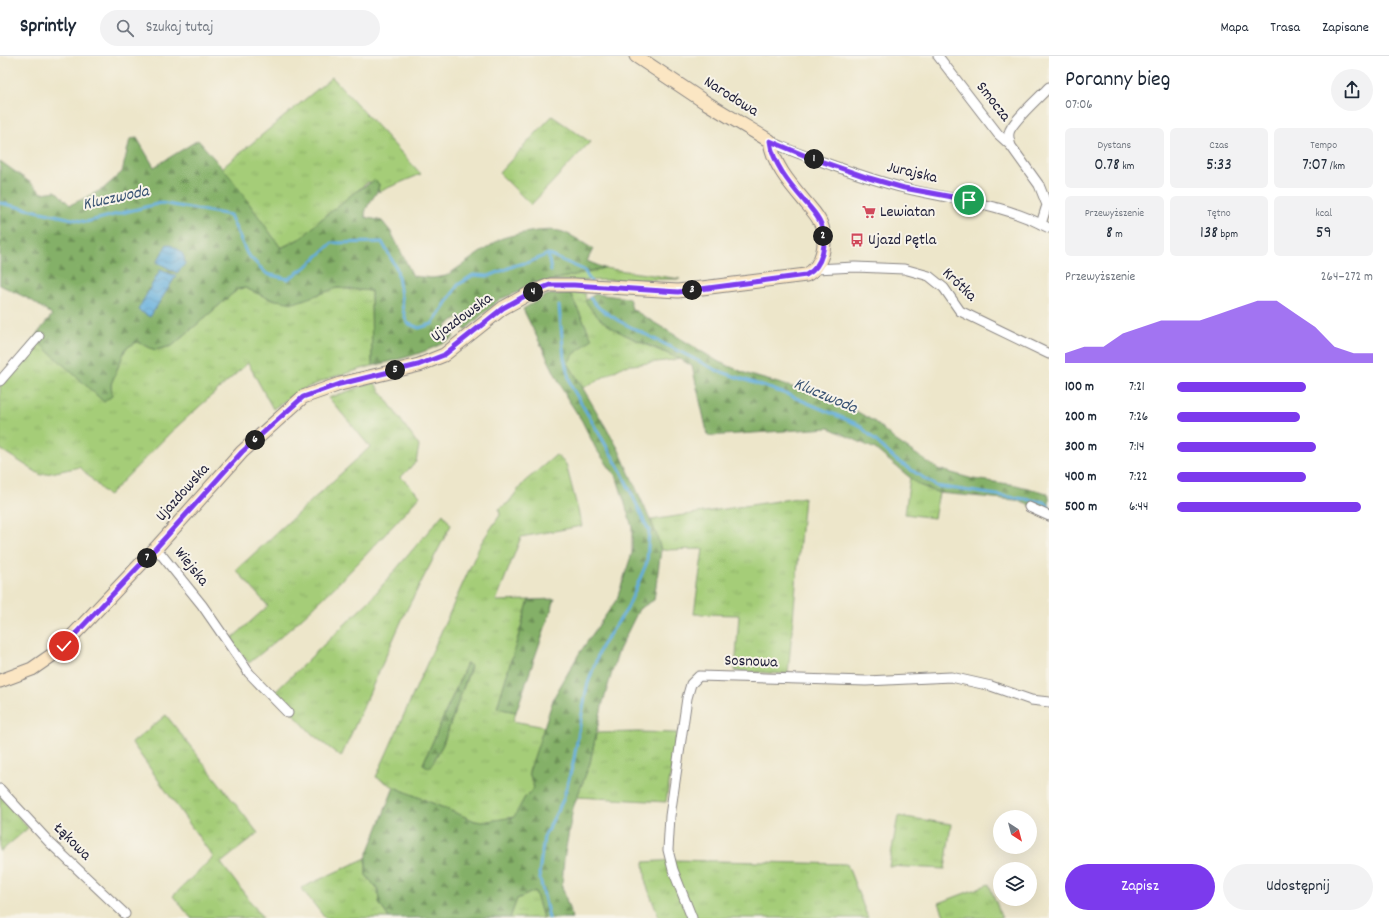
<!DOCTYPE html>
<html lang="pl">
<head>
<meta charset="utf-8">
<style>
  :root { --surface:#fff; --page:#f2f2f3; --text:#1f2937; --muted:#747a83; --line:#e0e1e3; --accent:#7c3aed }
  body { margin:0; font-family:Dekko,sans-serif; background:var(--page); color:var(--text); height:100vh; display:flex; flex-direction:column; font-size:15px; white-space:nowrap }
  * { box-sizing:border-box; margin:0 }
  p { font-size:13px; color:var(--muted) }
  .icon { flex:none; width:22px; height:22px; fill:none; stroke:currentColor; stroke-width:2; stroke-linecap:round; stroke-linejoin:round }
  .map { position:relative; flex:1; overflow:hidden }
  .drawer { display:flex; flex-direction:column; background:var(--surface); width:340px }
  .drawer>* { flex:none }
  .needle { width:26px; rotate:144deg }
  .buttons { position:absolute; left:993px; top:754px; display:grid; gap:8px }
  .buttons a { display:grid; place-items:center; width:44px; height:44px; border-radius:50%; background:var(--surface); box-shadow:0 4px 16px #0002; font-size:20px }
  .pin { position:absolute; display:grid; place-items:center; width:34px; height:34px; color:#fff; margin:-17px; border:2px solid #fff; border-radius:50%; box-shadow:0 1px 4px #0007 }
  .km { position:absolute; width:20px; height:20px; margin:-10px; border-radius:50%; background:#222; color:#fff; font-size:11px; line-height:20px; text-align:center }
  .round { display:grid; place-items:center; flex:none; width:42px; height:42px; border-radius:21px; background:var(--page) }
  .headline { display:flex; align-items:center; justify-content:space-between; height:68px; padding:0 16px }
  h1 { font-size:22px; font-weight:600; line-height:30px }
  .figures { display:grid; grid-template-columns:repeat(3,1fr); gap:6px; height:68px; padding:4px 16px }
  .figures div { display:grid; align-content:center; border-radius:6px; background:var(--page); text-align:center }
  .figures b { font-size:17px; font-weight:600 }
  .figures small { font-size:11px; font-weight:400 }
  .figures p { font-size:11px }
  .chart { height:112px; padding:8px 16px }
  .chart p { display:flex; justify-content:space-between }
  .chart svg { width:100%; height:72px; margin-top:4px; fill:var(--accent); opacity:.7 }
  .cta { display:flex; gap:8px; margin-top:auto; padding:8px 16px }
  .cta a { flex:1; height:46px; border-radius:24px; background:var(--accent); color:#fff; font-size:16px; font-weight:600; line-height:46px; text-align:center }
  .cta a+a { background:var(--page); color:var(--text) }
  ul { padding:0 16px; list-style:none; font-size:13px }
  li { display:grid; grid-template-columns:64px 48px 1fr; align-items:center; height:30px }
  li i { height:10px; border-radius:5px; background:var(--accent) }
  header { display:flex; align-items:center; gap:24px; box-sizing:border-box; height:56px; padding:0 20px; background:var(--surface); border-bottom:1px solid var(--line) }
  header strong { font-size:19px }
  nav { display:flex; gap:22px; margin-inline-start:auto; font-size:14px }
  .search { width:280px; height:36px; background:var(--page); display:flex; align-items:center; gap:10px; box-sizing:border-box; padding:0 14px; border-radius:22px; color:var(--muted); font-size:15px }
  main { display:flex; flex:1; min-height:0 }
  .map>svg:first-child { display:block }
  .grass { fill:url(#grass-tufts); stroke:#64785a; fill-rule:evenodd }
  .forest { fill:url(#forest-firs); stroke:#536952 }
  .water { fill:url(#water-waves); stroke:#43688c }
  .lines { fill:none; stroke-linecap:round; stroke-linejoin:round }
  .stream { stroke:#64aedc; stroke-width:3 }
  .street-casing { stroke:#888482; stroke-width:11 }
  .secondary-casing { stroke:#888482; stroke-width:15 }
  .street { stroke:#fff; stroke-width:9 }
  .secondary { stroke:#fbe6c3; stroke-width:13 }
  .route-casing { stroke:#fff; stroke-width:8 }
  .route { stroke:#7c3aed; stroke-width:5 }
  .labels { text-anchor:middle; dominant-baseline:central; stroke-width:4; stroke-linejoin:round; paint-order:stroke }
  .street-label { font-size:16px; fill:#22223b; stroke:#f7f3e8 }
  .poi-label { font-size:16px; fill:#22223b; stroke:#f7f3e8; text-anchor:start }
  .water-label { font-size:17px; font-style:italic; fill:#395373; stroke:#f7f3e8 }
</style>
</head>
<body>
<header>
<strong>Sprintly</strong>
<div class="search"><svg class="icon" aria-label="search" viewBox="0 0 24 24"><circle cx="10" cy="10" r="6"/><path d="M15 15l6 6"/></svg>Szukaj tutaj</div>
<nav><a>Mapa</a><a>Trasa</a><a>Zapisane</a></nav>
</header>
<main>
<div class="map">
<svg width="1049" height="862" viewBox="0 0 1049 862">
  <defs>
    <pattern id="grass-tufts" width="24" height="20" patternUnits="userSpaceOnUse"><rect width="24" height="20" fill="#a5cd78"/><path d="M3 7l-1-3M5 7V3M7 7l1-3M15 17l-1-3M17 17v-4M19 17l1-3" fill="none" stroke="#8eb069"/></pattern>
    <pattern id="forest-firs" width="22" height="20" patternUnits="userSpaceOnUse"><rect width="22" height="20" fill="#84b068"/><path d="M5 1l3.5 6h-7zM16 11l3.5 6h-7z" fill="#6c8f57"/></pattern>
    <pattern id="water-waves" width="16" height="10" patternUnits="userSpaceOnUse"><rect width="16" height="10" fill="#64aedc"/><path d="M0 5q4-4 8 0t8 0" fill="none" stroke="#528db4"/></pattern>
  </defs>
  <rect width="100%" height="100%" fill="#f7f3e8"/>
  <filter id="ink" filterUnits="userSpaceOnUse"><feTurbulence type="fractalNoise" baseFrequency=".025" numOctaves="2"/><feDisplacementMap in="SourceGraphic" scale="8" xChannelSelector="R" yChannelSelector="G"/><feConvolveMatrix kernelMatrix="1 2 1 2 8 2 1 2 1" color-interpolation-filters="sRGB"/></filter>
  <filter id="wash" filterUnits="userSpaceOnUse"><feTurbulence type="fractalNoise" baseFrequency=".012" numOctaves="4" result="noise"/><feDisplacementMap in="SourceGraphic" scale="16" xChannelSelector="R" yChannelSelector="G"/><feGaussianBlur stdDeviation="0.9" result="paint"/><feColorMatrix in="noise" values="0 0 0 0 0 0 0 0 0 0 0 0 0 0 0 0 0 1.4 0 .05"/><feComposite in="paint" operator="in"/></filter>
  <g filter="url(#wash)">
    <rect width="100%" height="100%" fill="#ede6ca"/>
    <g class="grass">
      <path d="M332,21L421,118L378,136L379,128L368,126L318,166L303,181L281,192L222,112Z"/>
      <path d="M552,60L590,86L531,149L499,117Z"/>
      <path d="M604,212L680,223L549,225Z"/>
      <path d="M245,232L270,243L318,237L337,232L371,235L372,310L330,322L299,335L273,353L248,307L172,375L108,440L80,411L41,419L0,393V328L34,282L112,340L111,328L126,292L137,286L155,294L172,290L238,233Z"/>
      <path d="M570,237H585C585,268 656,293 681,303L624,310L583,332L568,307L573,299L592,283Z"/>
      <path d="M374,326L419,390L416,406L401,421L420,440C366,500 312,558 249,607L230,584L268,550L236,514L370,391L329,342Z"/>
      <path d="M556,399L566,408L582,470L521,481L496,545L529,544L497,652L516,656L513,665L545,671L529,716L534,732L525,741L514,762L482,766L475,765L394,731L376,721L481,487L500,459L499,453L508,447L524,426ZM467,607L471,611L443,688L430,712L423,708Z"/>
      <path d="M910,421L919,429L939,437L934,462L905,458Z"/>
      <path d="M804,441L788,618L735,615L739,559L694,558L703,493L661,494L651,464Z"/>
      <path d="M443,458L451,469L405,557L341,701L312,678L274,637L369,545Z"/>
      <path d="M166,659L258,777L221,807L263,862H191L173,840L213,801L132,687Z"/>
      <path d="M637,676L677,677L666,746L577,741L590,707L596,677Z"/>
      <path d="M0,739L28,772L0,796Z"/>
      <path d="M898,760L951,768L945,813L889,810Z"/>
      <path d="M366,802V819L378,834L379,847L389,862H325L301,832Z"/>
      <path d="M674,804L847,808L868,862H659L646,828L644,806Z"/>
      <path d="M989,828L1002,862H945L939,847Z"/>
      <path d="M535,835L543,862H510L517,843Z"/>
    </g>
    <g class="forest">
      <path d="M137,82L154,111L198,84L231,122L281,192L303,181L318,166L352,138L375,124L379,128C378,141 364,148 365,161L382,165L391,176L413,220L432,222L446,220L500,183C513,178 550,171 563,176C574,180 583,187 593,193L587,205L604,212L549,225L500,243L465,274L458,261L446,270L454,281C428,297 401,303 372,310L371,235L337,232L294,247L270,243L245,232L238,233L172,290L155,294L137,286L126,292L111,328L112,340L104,346L34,282L52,259L31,244L0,229V105L31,127L42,137L56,135L70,149L103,133L122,116L130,83Z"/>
      <path d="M570,237L592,283L573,299L568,307L618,392L656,477L661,494L654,544L639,553L618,596L602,650L590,707L573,752L564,803L562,830L572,862H543L535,835L517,843L510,862H389L379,847L378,834L366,819V802L394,731L475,765L482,766L514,761L525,741L534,732L529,716L554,641L580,596L617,543L632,497V471L617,422L596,393L582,365L567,342L523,253L547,239Z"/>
      <path d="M595,238L629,242L632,253L719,306L750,319L816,338L856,355L875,366L895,384L938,413L973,423L1016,429L1047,437L1049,442V456L1015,444L939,437L919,429L875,393L829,372L708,380L692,310C663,292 628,285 601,264C595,259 590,251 585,245Z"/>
      <path d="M555,543L516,656L497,652L529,544Z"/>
      <path d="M467,607L471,610L443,688L430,712L423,708Z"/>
    </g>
    <g class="water">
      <path d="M167,188C178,192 185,196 185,208L177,217L157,206Z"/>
      <path d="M160,214L176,220L150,261L138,254Z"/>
    </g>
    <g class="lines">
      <g class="stream">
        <path d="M0,147L86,166L161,147L230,159L247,198L267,218L288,223L307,210L332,187L382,186L397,213L403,254L407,267L419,272L432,268L458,229L473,219L489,220L516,209L530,206L548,198L584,214L591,226"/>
        <path d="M548,198L551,215"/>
        <path d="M590,242L599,252L619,265L716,314L789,339L859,369L896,404L936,430L1045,446L1049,452"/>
        <path d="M549,862L539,818L544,781L563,744L573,708L587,630L601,591L627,553L647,506L649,475L621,415L571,330L564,302L559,250"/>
      </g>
    </g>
  </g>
  <g filter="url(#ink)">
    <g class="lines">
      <g class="street-casing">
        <g id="street">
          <path d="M938,0L998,78L1010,89"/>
          <path d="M770,85C790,96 813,102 834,110C857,118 880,126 904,132C956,145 1000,146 1049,172"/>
          <path d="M1041,168L1047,149L1039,129L1011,90C1010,86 1008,82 1009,77C1011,66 1040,41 1049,31"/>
          <path d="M816,213L855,211L904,213L929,220L944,232L960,255L1049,298"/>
          <path d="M0,325L39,280"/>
          <path d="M1029,451L1049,460"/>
          <path d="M156,492L202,549L249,617L288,657"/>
          <path d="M0,733L50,787L125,858"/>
          <path d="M692,862L673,814L668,794L670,760L687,642L691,628L699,620L866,625L951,621L991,630L1031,644L1049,646"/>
        </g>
      </g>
      <g class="secondary-casing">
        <path id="secondary" d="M0,625L32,613L58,595L156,492L242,396L303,341L340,328L419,309L444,299L503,252L532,236L550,229H574L678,235L806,219C823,211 828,185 821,168C818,160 812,154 807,148C791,129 773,109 770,85L705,46L636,0"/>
      </g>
      <use href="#street" class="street"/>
      <use href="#secondary" class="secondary"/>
    </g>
  </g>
  <g class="lines" filter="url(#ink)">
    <g class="route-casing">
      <path id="route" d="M64,590L156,492L242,396L303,341L340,328L418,309L444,299L503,252L532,236L550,229H574L678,236L806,219C823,211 828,185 821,168C818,160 812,154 807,148C791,129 773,109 770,85L806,100L869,122L904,132L969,144"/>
    </g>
    <use href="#route" class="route"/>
  </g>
  <defs>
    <g id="supermarket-bare" transform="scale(1.08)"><path d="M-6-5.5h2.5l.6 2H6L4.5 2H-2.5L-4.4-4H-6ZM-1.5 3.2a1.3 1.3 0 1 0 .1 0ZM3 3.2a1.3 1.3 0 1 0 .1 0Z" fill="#d1495b" stroke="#f7f3e8" stroke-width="2.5" paint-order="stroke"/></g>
    <g id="bus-bare" transform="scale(1.08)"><path d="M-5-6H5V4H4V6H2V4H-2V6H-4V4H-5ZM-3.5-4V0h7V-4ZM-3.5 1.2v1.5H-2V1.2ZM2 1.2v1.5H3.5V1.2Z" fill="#d1495b" stroke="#f7f3e8" stroke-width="2.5" paint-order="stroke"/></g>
  </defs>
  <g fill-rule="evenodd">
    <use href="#supermarket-bare" x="869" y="156"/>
    <use href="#bus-bare" x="857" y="184"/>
  </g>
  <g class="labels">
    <g class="street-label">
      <text transform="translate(731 41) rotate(32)">Narodowa</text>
      <text transform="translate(993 46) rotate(52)">Smocza</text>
      <text transform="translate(912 117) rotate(13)">Jurajska</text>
      <text transform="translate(959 229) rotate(44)">Krótka</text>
      <text transform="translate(462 262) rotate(-36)">Ujazdowska</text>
      <text transform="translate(183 437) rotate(-48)">Ujazdowska</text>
      <text transform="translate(191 511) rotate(51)">Wiejska</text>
      <text transform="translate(751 606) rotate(2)">Sosnowa</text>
      <text transform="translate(72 786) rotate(45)">Łąkowa</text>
    </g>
    <g class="poi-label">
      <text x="880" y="156">Lewiatan</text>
      <text x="868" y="184">Ujazd Pętla</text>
    </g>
    <g class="water-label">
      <text transform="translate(116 143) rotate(-12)">Kluczwoda</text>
      <text transform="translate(825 341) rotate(23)">Kluczwoda</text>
    </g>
  </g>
</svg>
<div class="buttons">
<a><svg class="needle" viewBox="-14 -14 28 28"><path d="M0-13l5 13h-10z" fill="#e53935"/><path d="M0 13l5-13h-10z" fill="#747a83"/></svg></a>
<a><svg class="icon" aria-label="layers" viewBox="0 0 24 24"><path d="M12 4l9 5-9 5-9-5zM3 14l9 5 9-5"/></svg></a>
</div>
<div class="pin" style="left:969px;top:144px;background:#1e9e55"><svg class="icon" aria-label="arrive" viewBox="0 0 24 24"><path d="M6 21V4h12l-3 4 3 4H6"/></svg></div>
<div class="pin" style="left:64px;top:590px;background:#d93025"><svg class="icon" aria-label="check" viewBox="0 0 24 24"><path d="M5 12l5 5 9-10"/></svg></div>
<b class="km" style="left:814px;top:103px">1</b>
<b class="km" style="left:823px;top:180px">2</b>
<b class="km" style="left:692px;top:234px">3</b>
<b class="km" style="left:533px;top:236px">4</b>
<b class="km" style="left:395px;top:314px">5</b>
<b class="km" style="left:255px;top:384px">6</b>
<b class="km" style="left:147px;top:502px">7</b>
</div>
<section class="drawer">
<div class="headline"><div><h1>Poranny bieg</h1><p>07:06</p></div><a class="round"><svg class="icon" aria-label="share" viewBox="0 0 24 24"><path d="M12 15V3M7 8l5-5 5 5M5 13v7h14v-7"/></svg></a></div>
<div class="figures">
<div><p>Dystans</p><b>0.78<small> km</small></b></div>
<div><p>Czas</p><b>5:33</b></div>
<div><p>Tempo</p><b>7:07<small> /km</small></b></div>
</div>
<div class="figures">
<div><p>Przewyższenie</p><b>8<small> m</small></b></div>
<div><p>Tętno</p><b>138<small> bpm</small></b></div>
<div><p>kcal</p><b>59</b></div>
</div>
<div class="chart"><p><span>Przewyższenie</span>264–272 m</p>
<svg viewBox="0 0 160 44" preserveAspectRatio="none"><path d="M0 44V38L10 34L20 34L30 26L40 22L50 18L60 18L70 18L80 14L90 10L100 6L110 6L120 14L130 22L140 34L150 38L160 38V44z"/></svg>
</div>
<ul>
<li><b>100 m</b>7:21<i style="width:66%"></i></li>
<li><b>200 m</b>7:26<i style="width:63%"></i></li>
<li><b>300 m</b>7:14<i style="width:71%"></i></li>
<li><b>400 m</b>7:22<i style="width:66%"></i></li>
<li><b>500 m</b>6:44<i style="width:94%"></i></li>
</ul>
<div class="cta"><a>Zapisz</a><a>Udostępnij</a></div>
</section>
</main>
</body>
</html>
